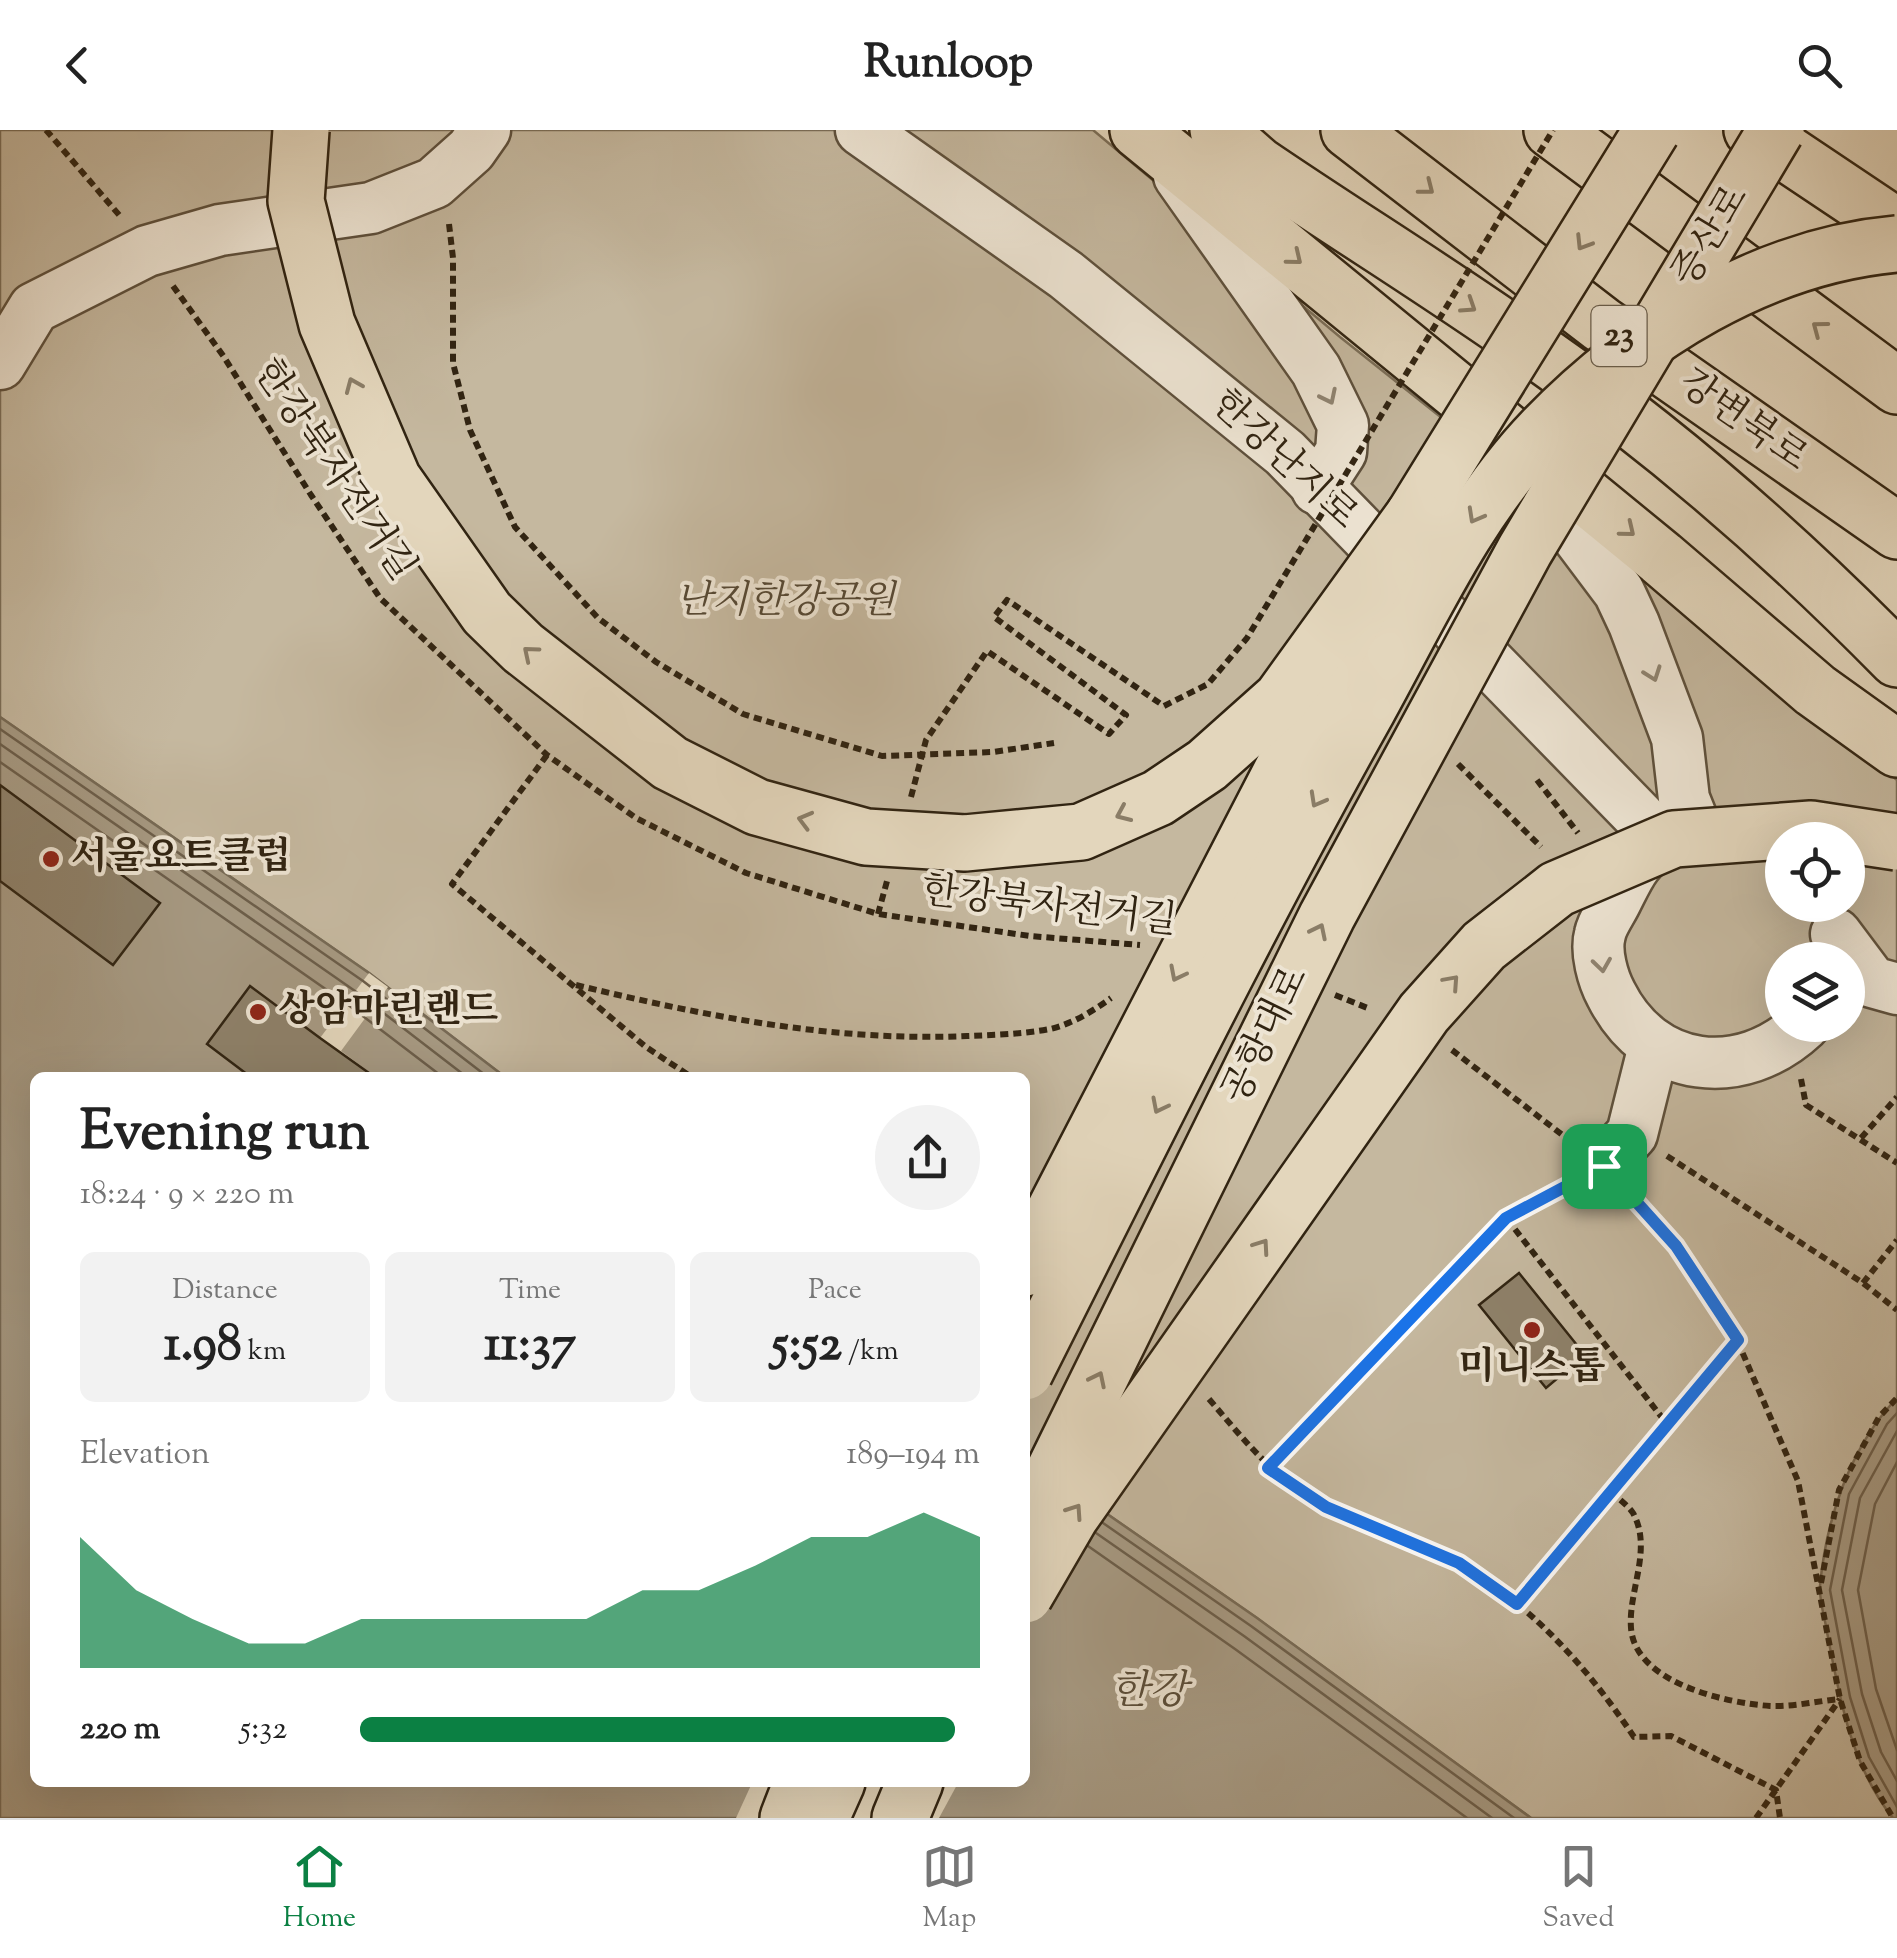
<!DOCTYPE html>
<html lang="en">
<head>
<meta charset="utf-8">
<style>
  :root { --surface:#fff; --page:#f2f2f2; --text:#222; --muted:#767676; --line:#e0e0e0; --accent:#0b8043 }
  body { margin:0; font-family:"Sorts Mill Goudy","Noto Serif KR",serif; background:var(--page); color:var(--text); height:100vh; display:flex; flex-direction:column; font-size:38px; white-space:nowrap }
  * { box-sizing:border-box; margin:0 }
  p { font-size:32px; color:var(--muted) }
  .icon { flex:none; width:55px; height:55px; fill:none; stroke:currentColor; stroke-width:2; stroke-linecap:round; stroke-linejoin:round }
  .map { position:relative; flex:1; overflow:hidden }
  .panel { position:absolute; left:30px; top:942px; width:1000px; height:715px; display:flex; flex-direction:column; background:var(--surface); border-radius:15px; box-shadow:0 10px 40px #0002 }
  .panel>* { flex:none }
  .controls { position:absolute; left:1765px; top:692px; display:grid; gap:20px }
  .controls a { display:grid; place-items:center; width:100px; height:100px; border-radius:50%; background:var(--surface); box-shadow:0 10px 40px #0002; font-size:50px }
  .pin { position:absolute; display:grid; place-items:center; width:85px; height:85px; color:#fff; margin:-42px; border-radius:20px; box-shadow:0 5px 15px #0006 }
  .round { display:grid; place-items:center; flex:none; width:105px; height:105px; border-radius:52px; background:var(--page) }
  .overview { display:flex; align-items:center; justify-content:space-between; height:170px; padding:0 50px }
  h1 { font-size:55px; font-weight:800; line-height:75px }
  .stats { display:grid; grid-template-columns:repeat(3,1fr); gap:15px; height:170px; padding:10px 50px }
  .stats div { display:grid; align-content:center; border-radius:15px; background:var(--page); text-align:center }
  .stats b { font-size:50px; font-weight:800 }
  .stats small { font-size:28px; font-weight:400 }
  .stats p { font-size:28px }
  .chart { height:280px; padding:20px 50px }
  .chart p { display:flex; justify-content:space-between }
  .chart svg { width:100%; height:180px; margin-top:10px; fill:var(--accent); opacity:.7 }
  ul { padding:0 50px; list-style:none; font-size:32px }
  li { display:grid; grid-template-columns:160px 120px 1fr; align-items:center; height:75px }
  li i { height:25px; border-radius:12px; background:var(--accent) }
  header { display:flex; justify-content:space-between; align-items:center; height:130px; padding:0 50px; background:var(--surface); font-size:45px; font-weight:800 }
  .tabs { display:flex; justify-content:space-around; align-items:center; height:140px; border-top:2px solid var(--line); background:var(--surface); font-size:28px; color:var(--muted) }
  .tabs a { display:grid; justify-items:center; gap:5px }
  .tabs .selected { color:var(--accent) }
  .map>svg:first-child { display:block }
  .green { fill:#c5b89f; stroke:#7b6e58; stroke-width:2.5; fill-rule:evenodd }
  .water { fill:#a69982; stroke:#776a55; stroke-width:2.5 }
  .pier { fill:#e3d6bc }
  .lines { fill:none; stroke-linecap:round; stroke-linejoin:round }
  .shore { stroke:#6c5e4a; stroke-width:2.5 }
  .building { fill:#8e816a; stroke:#312412; stroke-width:2.5 }
  .minor-casing { stroke:#5e503c; stroke-width:55 }
  .major-casing { stroke:#312412; stroke-width:60 }
  .highway-casing { stroke:#312412; stroke-width:60 }
  .path { stroke:#312412; stroke-width:6; stroke-dasharray:8 5; stroke-linecap:butt }
  .minor { stroke:#ede4d3; stroke-width:50 }
  .major { stroke:#e3d6bc; stroke-width:55 }
  .highway { stroke:#e3d6bc; stroke-width:55 }
  .major-bridge-casing { stroke:#312412; stroke-width:60; stroke-linecap:butt }
  .highway-bridge-casing { stroke:#312412; stroke-width:60; stroke-linecap:butt }
  .path-bridge { stroke:#312412; stroke-width:6; stroke-dasharray:8 5; stroke-linecap:butt }
  .major-bridge { stroke:#e3d6bc; stroke-width:55 }
  .highway-bridge { stroke:#e3d6bc; stroke-width:55 }
  .oneway { stroke:#8a7d67 }
  .oneway2 { stroke:#8f8472 }
  .route-casing { stroke:#fff; stroke-width:20 }
  .route { stroke:#1a73e8; stroke-width:12 }
  .poi-dot { fill:#8f2418; stroke:#ede4d3; stroke-width:4 }
  .labels { text-anchor:middle; dominant-baseline:central; stroke-width:8; stroke-linejoin:round; paint-order:stroke }
  .shield { fill:#ede4d3; stroke:#695e4c; stroke-width:2.5 }
  .shield-label { font-size:35px; font-weight:bold; fill:#312412 }
  .street-label { font-size:38px; fill:#312412; stroke:#ede4d3 }
  .park-label { font-size:38px; font-style:italic; fill:#564935; stroke:#ede4d3 }
  .poi-label { font-size:38px; font-weight:bold; fill:#312412; stroke:#ede4d3; text-anchor:start }
  .water-label { font-size:40px; font-style:italic; fill:#5a4d39; stroke:#ede4d3 }
</style>
</head>
<body>
<header><svg class="icon" aria-label="back" viewBox="0 0 24 24"><path d="M15 5l-7 7 7 7"/></svg>Runloop<svg class="icon" aria-label="search" viewBox="0 0 24 24"><circle cx="10" cy="10" r="6"/><path d="M15 15l6 6"/></svg></header>
<div class="map">
<svg width="1897" height="1688" viewBox="0 0 1897 1688">
  <rect width="100%" height="100%" fill="#e3d6bc"/>
  <filter id="stains"><feTurbulence type="fractalNoise" baseFrequency=".002" numOctaves="4"/><feColorMatrix values="0 0 0 0 .2 0 0 0 0 .09 0 0 0 0 .02 0 0 0 .5 -.17"/></filter>
  <radialGradient id="worn" r=".72"><stop offset=".6" stop-color="#630" stop-opacity="0"/><stop offset="1" stop-color="#630" stop-opacity=".3"/></radialGradient>
  <path class="green" d="M0,0H1093L1340,207L1897,650V1688H1531L1257,1488L1025,1327V948L505,947L369,843L0,587ZM1782,710H1848V775H1782ZM1782,830H1848V895H1782Z"/>
  <g class="water">
    <path d="M0,587L369,843L505,947L35,948V1652H1025V1327L1257,1488L1531,1688H0Z"/>
    <path d="M1897,1268V1688H1893C1851,1637 1839,1565 1827,1502C1825,1488 1819,1471 1820,1456C1826,1389 1850,1317 1897,1268Z"/>
  </g>
  <g class="pier">
    <path d="M369,843L388,857L341,921L376,947H252L207,914L250,856L320,908Z"/>
    <path d="M752,1653H958L939,1688H736Z"/>
  </g>
  <g class="lines">
    <g class="shore">
      <path d="M0,599L363,851L489,948"/>
      <path d="M0,614L355,861L468,948"/>
      <path d="M0,632L347,874L444,948"/>
      <path d="M1897,1283L1887,1294L1849,1364L1830,1460L1850,1567L1869,1627L1897,1677"/>
      <path d="M1897,1301L1860,1368L1842,1460L1862,1564L1881,1622L1897,1651"/>
      <path d="M1897,1332L1875,1374L1858,1460L1876,1559L1897,1620"/>
      <path d="M1103,1393L1251,1496L1514,1688"/>
      <path d="M1096,1403L1244,1506L1492,1688"/>
      <path d="M1088,1416L1235,1519L1467,1688"/>
    </g>
  </g>
  <g class="building">
    <path d="M0,655L160,773L113,835L0,751Z"/>
    <path d="M250,856L320,908L376,948H252L207,914Z"/>
    <path d="M1519,1143L1585,1225L1546,1258L1479,1175Z"/>
  </g>
  <g class="lines">
    <g class="minor-casing">
      <g id="minor">
        <path d="M861,0L1066,145L1285,323L1663,711"/>
        <path d="M1179,46L1316,240L1343,295L1341,322L1317,359"/>
        <path d="M0,234L34,178L147,121L220,100L371,78L434,53L471,20L485,0"/>
        <path d="M1535,340L1568,394L1619,462L1634,494L1677,608L1684,669L1696,699"/>
        <path d="M1664,711C1636,728 1631,741 1617,769C1612,780 1602,793 1600,804C1595,822 1603,849 1611,864C1651,944 1741,954 1804,895"/>
        <path d="M1836,804L1872,852L1897,859"/>
        <path d="M1603,1035L1632,1004L1654,916"/>
      </g>
    </g>
    <g class="major-casing">
      <g id="major">
        <path d="M788,1688L802,1652"/>
        <path d="M900,1688L915,1652"/>
      </g>
    </g>
    <g class="highway-casing">
      <g id="highway">
        <path d="M1138,0L1661,428L1815,560L1897,619"/>
        <path d="M1218,0L1258,35C1352,99 1449,158 1541,224C1670,314 1787,417 1897,529"/>
        <path d="M1349,0L1601,194L1897,401"/>
        <path d="M1552,0L1897,256"/>
        <path d="M1752,0L1897,97"/>
        <path d="M821,1688L837,1652"/>
      </g>
    </g>
    <g class="path">
      <path d="M46,0L120,86"/>
      <path d="M449,94L453,128V233L470,300L515,397L598,488L656,532L743,584L882,626L993,622L1054,613"/>
      <path d="M173,156L224,227L311,365L380,468L547,625L636,688L746,743L878,784L1030,806L1140,815"/>
      <path d="M547,625L452,754L646,917L693,948"/>
      <path d="M1458,634L1541,717"/>
      <path d="M1537,650L1578,703"/>
      <path d="M911,667L926,610L987,521L1109,604L1126,585L994,487L1007,470L1164,576"/>
      <path d="M878,784L887,751"/>
      <path d="M576,855C705,886 834,912 967,906C994,905 1023,904 1050,899C1072,894 1093,881 1111,868"/>
      <path d="M1335,865L1370,879"/>
      <path d="M1452,920L1569,1010"/>
      <path d="M1801,949L1806,975L1897,1033"/>
      <path d="M1861,1008L1897,967"/>
      <path d="M1667,1026L1863,1153L1897,1180"/>
      <path d="M1630,1065L1676,1116L1737,1210L1798,1351L1840,1569L1860,1631L1893,1688"/>
      <path d="M1507,1089L1667,1294"/>
      <path d="M1863,1153L1897,1110"/>
      <path d="M1209,1269C1245,1311 1277,1352 1327,1377C1371,1399 1420,1410 1461,1434C1533,1477 1588,1538 1634,1607L1671,1606L1776,1660L1780,1688"/>
      <path d="M1268,1338L1507,1089L1567,1055"/>
      <path d="M1611,1361C1617,1368 1628,1375 1633,1383C1653,1419 1628,1461 1631,1498C1635,1553 1726,1573 1770,1576C1793,1577 1817,1571 1840,1569"/>
      <path d="M1821,1453L1839,1360L1879,1287L1897,1268"/>
      <path d="M1517,1474L1737,1210"/>
      <path d="M1756,1688L1840,1569"/>
    </g>
    <use href="#minor" class="minor"/>
    <use href="#major" class="major"/>
    <use href="#highway" class="highway"/>
    <g class="major-bridge-casing">
      <g id="major-bridge">
        <path d="M1025,1138L1414,385L1652,0"/>
        <path d="M1025,1400L1327,786L1525,420L1776,0"/>
      </g>
    </g>
    <g class="highway-bridge-casing">
      <g id="highway-bridge">
        <path d="M301,0L296,71L327,194L393,349L487,483L523,518L670,633L757,677L866,707L965,713L1081,702L1158,668L1207,635L1281,569L1414,385"/>
        <path d="M1025,1242C1137,1020 1246,797 1368,579C1421,483 1467,380 1544,300C1637,204 1762,126 1897,114"/>
        <path d="M1025,1465L1071,1386L1424,883L1484,816L1557,759L1674,709L1811,699L1897,712"/>
      </g>
    </g>
    <path class="path-bridge" d="M1164,576L1208,554L1247,508L1553,0"/>
    <use href="#major-bridge" class="major-bridge"/>
    <use href="#highway-bridge" class="highway-bridge"/>
  </g>
  <defs><path id="oneway-chevron" d="M-2-3.5L2.5 0L-2 3.5" fill="none" stroke-width="1.6" stroke-linecap="round" stroke-linejoin="round" transform="scale(2.5)"/></defs>
  <g class="oneway">
    <use href="#oneway-chevron" transform="translate(1427 58) rotate(38)"/>
    <use href="#oneway-chevron" transform="translate(1583 113) rotate(122)"/>
    <use href="#oneway-chevron" transform="translate(1295 128) rotate(39)"/>
    <use href="#oneway-chevron" transform="translate(1469 176) rotate(33)"/>
    <use href="#oneway-chevron" transform="translate(1819 198) rotate(-143)"/>
    <use href="#oneway-chevron" transform="translate(353 255) rotate(-113)"/>
    <use href="#oneway-chevron" transform="translate(1475 386) rotate(119)"/>
    <use href="#oneway-chevron" transform="translate(1628 400) rotate(39)"/>
    <use href="#oneway-chevron" transform="translate(530 523) rotate(-140)"/>
    <use href="#oneway-chevron" transform="translate(1317 670) rotate(119)"/>
    <use href="#oneway-chevron" transform="translate(1123 684) rotate(156)"/>
    <use href="#oneway-chevron" transform="translate(805 690) rotate(-165)"/>
    <use href="#oneway-chevron" transform="translate(1319 801) rotate(-64)"/>
    <use href="#oneway-chevron" transform="translate(1177 844) rotate(117)"/>
    <use href="#oneway-chevron" transform="translate(1452 852) rotate(-48)"/>
    <use href="#oneway-chevron" transform="translate(1159 976) rotate(117)"/>
    <use href="#oneway-chevron" transform="translate(1262 1116) rotate(-55)"/>
    <use href="#oneway-chevron" transform="translate(1098 1249) rotate(-64)"/>
    <use href="#oneway-chevron" transform="translate(1075 1381) rotate(-56)"/>
  </g>
  <g class="oneway2">
    <use href="#oneway-chevron" transform="translate(1329 267) rotate(64)"/>
    <use href="#oneway-chevron" transform="translate(1653 544) rotate(70)"/>
    <use href="#oneway-chevron" transform="translate(1602 835) rotate(82)"/>
  </g>
  <g class="lines">
    <g class="route-casing">
      <path id="route" d="M1604,1036L1676,1116L1738,1210L1517,1474L1459,1433L1326,1377L1268,1338L1506,1088Z"/>
    </g>
    <use href="#route" class="route"/>
  </g>
  <g class="poi-dot">
    <circle cx="51" cy="729" r="10"/>
    <circle cx="258" cy="882" r="10"/>
    <circle cx="1532" cy="1200" r="10"/>
  </g>
  <g class="labels">
    <rect class="shield" x="1591.5" y="176" width="55" height="60" rx="8"/>
    <g class="shield-label">
      <text x="1619" y="206">23</text>
    </g>
    <g class="street-label">
      <text transform="translate(1712 107) rotate(-59)">증산로</text>
      <text transform="translate(1742 292) rotate(35)">강변북로</text>
      <text transform="translate(1283 331) rotate(43)">한강난지로</text>
      <text transform="translate(333 341) rotate(56)">한강북자전거길</text>
      <text transform="translate(1049 778) rotate(7)">한강북자전거길</text>
      <text transform="translate(1267 906) rotate(-64)">공항대로</text>
    </g>
    <g class="park-label">
      <text x="785" y="473">난지한강공원</text>
    </g>
    <g class="poi-label">
      <text x="71" y="729">서울요트클럽</text>
      <text x="278" y="882">상암마린랜드</text>
      <text x="1532" y="1239" text-anchor="middle">미니스톱</text>
    </g>
    <g class="water-label">
      <text x="1149" y="1563">한강</text>
    </g>
  </g>
  <rect width="100%" height="100%" filter="url(#stains)"/>
  <rect width="100%" height="100%" fill="url(#worn)"/>
</svg>
<div class="controls">
<a><svg class="icon" aria-label="locate" viewBox="0 0 24 24"><circle cx="12" cy="12" r="6"/><path d="M12 2v4M12 18v4M2 12h4M18 12h4"/></svg></a>
<a><svg class="icon" aria-label="layers" viewBox="0 0 24 24"><path d="M12 4l9 5-9 5-9-5zM3 14l9 5 9-5"/></svg></a>
</div>
<div class="pin" style="left:1604px;top:1036px;background:#1e9e55"><svg class="icon" aria-label="arrive" viewBox="0 0 24 24"><path d="M6 21V4h12l-3 4 3 4H6"/></svg></div>
<section class="panel">
<div class="overview"><div><h1>Evening run</h1><p>18:24 · 9 × 220 m</p></div><a class="round"><svg class="icon" aria-label="share" viewBox="0 0 24 24"><path d="M12 15V3M7 8l5-5 5 5M5 13v7h14v-7"/></svg></a></div>
<div class="stats">
<div><p>Distance</p><b>1.98<small> km</small></b></div>
<div><p>Time</p><b>11:37</b></div>
<div><p>Pace</p><b>5:52<small> /km</small></b></div>
</div>
<div class="chart"><p><span>Elevation</span>189–194 m</p>
<svg viewBox="0 0 160 44" preserveAspectRatio="none"><path d="M0 44V12L10 25L20 32L30 38L40 38L50 32L60 32L70 32L80 32L90 32L100 25L110 25L120 19L130 12L140 12L150 6L160 12V44z"/></svg>
</div>
<ul>
<li><b>220 m</b>5:32<i style="width:96%"></i></li>
</ul>
</section>
</div>
<nav class="tabs">
<a class="selected"><svg class="icon" aria-label="home" viewBox="0 0 24 24"><path d="M3 11l9-7 9 7M6 9v11h12V9"/></svg>Home</a>
<a><svg class="icon" aria-label="map" viewBox="0 0 24 24"><path d="M3 6l6-2 6 2 6-2v14l-6 2-6-2-6 2zM9 4v14M15 6v14"/></svg>Map</a>
<a><svg class="icon" aria-label="saved" viewBox="0 0 24 24"><path d="M7 4h10v16l-5-4-5 4z"/></svg>Saved</a>
</nav>
</body>
</html>
